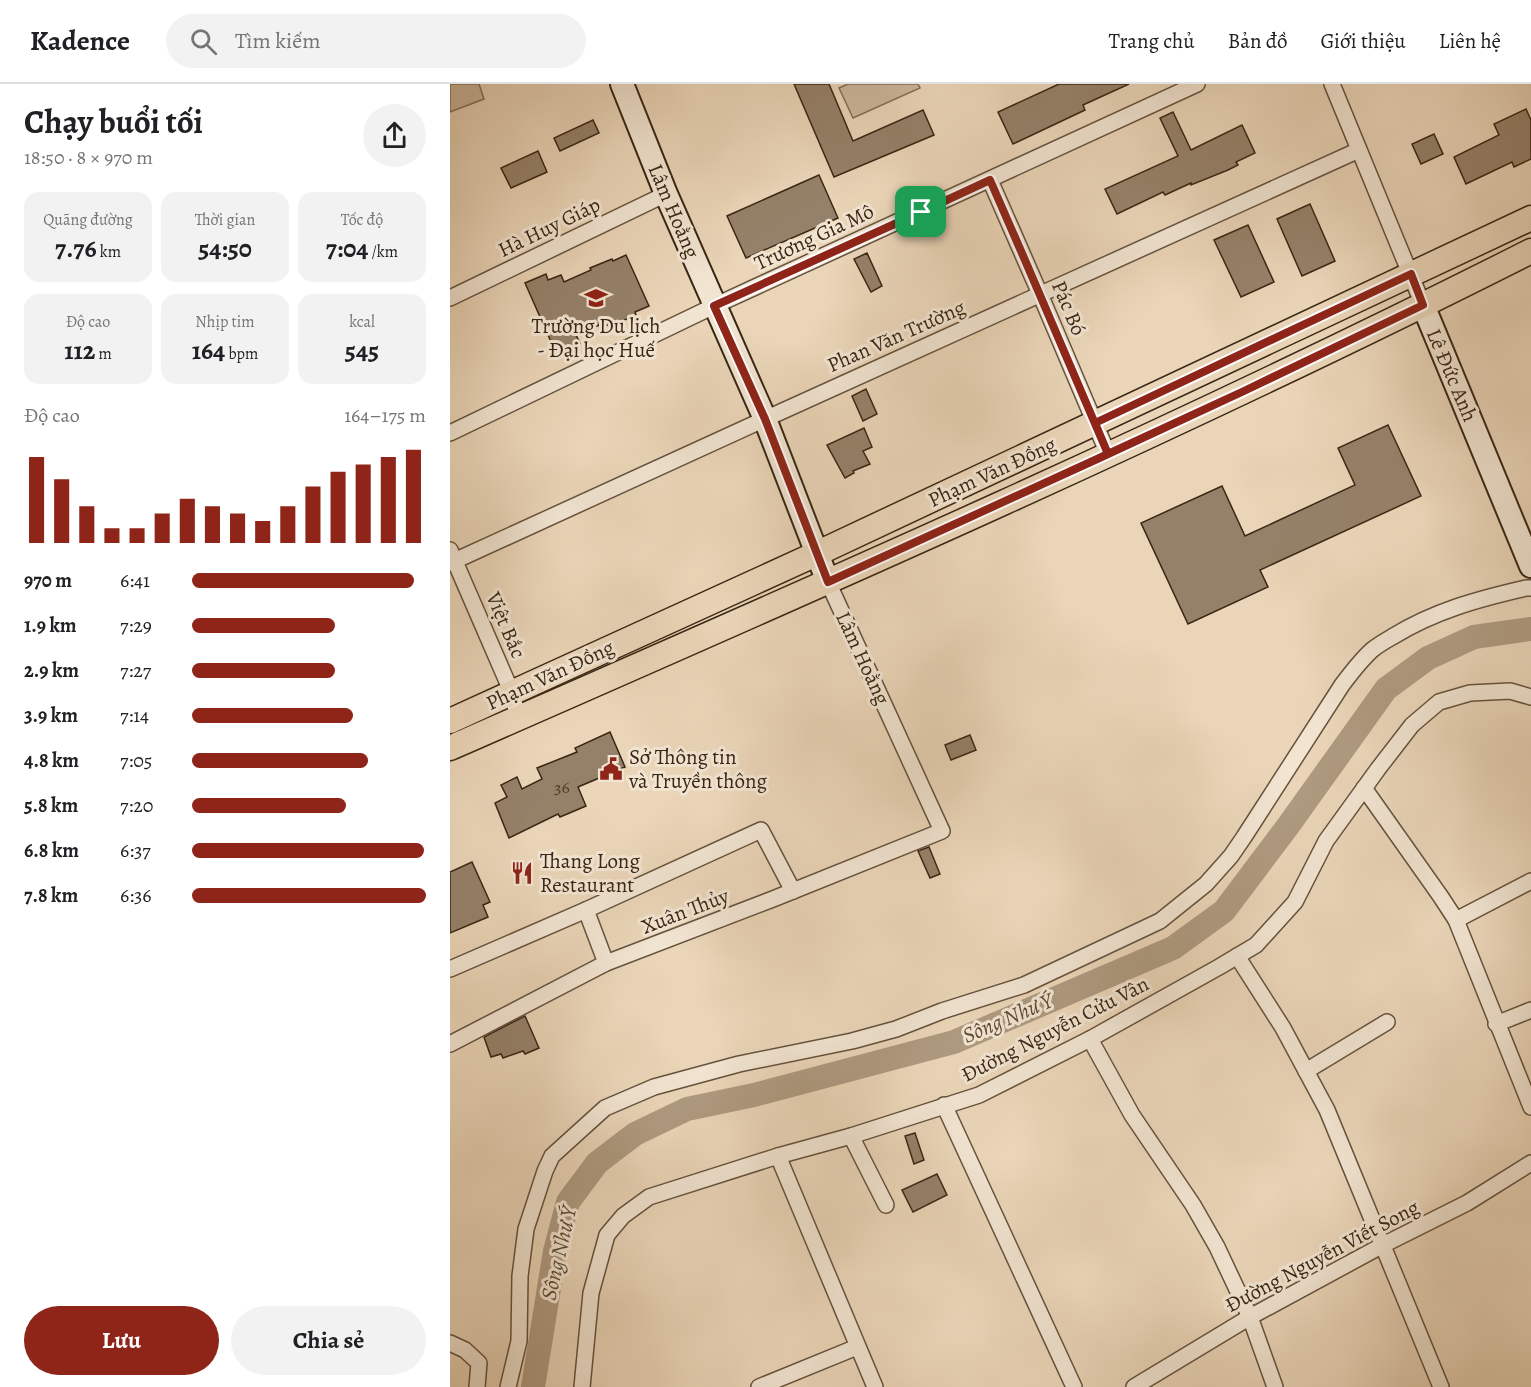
<!DOCTYPE html>
<html lang="vi">
<head>
<meta charset="utf-8">
<style>
  :root { --surface:#fff; --page:#f2f2f2; --text:#202124; --muted:#757577; --line:#e0e0e0; --accent:#8f2418 }
  body { margin:0; font-family:Alegreya,serif; background:var(--page); color:var(--text); height:100vh; display:flex; flex-direction:column; font-size:22px; white-space:nowrap }
  * { box-sizing:border-box; margin:0 }
  p { font-size:20px; color:var(--muted) }
  .icon { flex:none; width:33px; height:33px; fill:none; stroke:currentColor; stroke-width:2; stroke-linecap:round; stroke-linejoin:round }
  .map { position:relative; flex:1; overflow:hidden }
  .side { display:flex; flex-direction:column; background:var(--surface); width:450px }
  .side>* { flex:none }
  .pin { position:absolute; display:grid; place-items:center; width:51px; height:51px; color:#fff; margin:-26px; border-radius:12px; box-shadow:0 3px 9px #0006 }
  .round { display:grid; place-items:center; flex:none; width:63px; height:63px; border-radius:32px; background:var(--page) }
  .head { display:flex; align-items:center; justify-content:space-between; height:102px; padding:0 24px }
  h1 { font-size:33px; font-weight:700; line-height:45px }
  .metrics { display:grid; grid-template-columns:repeat(3,1fr); gap:9px; height:102px; padding:6px 24px }
  .metrics div { display:grid; align-content:center; border-radius:15px; background:var(--page); text-align:center }
  .metrics b { font-size:26px; font-weight:700 }
  .metrics small { font-size:16px; font-weight:400 }
  .metrics p { font-size:16px }
  .chart { height:168px; padding:12px 24px }
  .chart p { display:flex; justify-content:space-between }
  .chart svg { width:100%; height:108px; margin-top:6px; stroke:var(--accent); stroke-width:6 }
  .cta { display:flex; gap:12px; margin-top:auto; padding:12px 24px }
  .cta a { flex:1; height:69px; border-radius:36px; background:var(--accent); color:#fff; font-size:24px; font-weight:700; line-height:69px; text-align:center }
  .cta a+a { background:var(--page); color:var(--text) }
  ul { padding:0 24px; list-style:none; font-size:20px }
  li { display:grid; grid-template-columns:96px 72px 1fr; align-items:center; height:45px }
  li i { height:15px; border-radius:8px; background:var(--accent) }
  header { display:flex; align-items:center; gap:36px; box-sizing:border-box; height:84px; padding:0 30px; background:var(--surface); border-bottom:2px solid var(--line) }
  header strong { font-size:28px }
  nav { display:flex; gap:33px; margin-inline-start:auto; font-size:21px }
  .search { width:420px; height:54px; background:var(--page); display:flex; align-items:center; gap:15px; box-sizing:border-box; padding:0 21px; border-radius:33px; color:var(--muted); font-size:22px }
  main { display:flex; flex:1; min-height:0 }
  .map>svg:first-child { display:block }
  .pitch { fill:#ccb79c; stroke:#826e58; stroke-width:1.5 }
  .lines { fill:none; stroke-linecap:round; stroke-linejoin:round }
  .river { stroke:#ae9a80; stroke-width:24 }
  .building { fill:#958169; stroke:#392614; stroke-width:1.5 }
  .street-casing { stroke:#65523d; stroke-width:18 }
  .secondary-casing { stroke:#392614; stroke-width:26 }
  .primary-casing { stroke:#392614; stroke-width:27 }
  .street { stroke:#f1e4d1; stroke-width:15 }
  .secondary { stroke:#f1e4d1; stroke-width:22 }
  .primary { stroke:#ead5b8; stroke-width:24 }
  .route-casing { stroke:#fff; stroke-width:12 }
  .route { stroke:#8f2418; stroke-width:8 }
  .labels { text-anchor:middle; dominant-baseline:central; stroke-width:6; stroke-linejoin:round; paint-order:stroke }
  .number-label { font-size:18px; fill:#503d29 }
  .street-label { font-size:21px; fill:#392614; stroke:#f1e4d1 }
  .poi-label { font-size:21px; fill:#392614; stroke:#f1e4d1; text-anchor:start }
  .water-label { font-size:22px; font-style:italic; fill:#5c4934; stroke:#f1e4d1 }
</style>
</head>
<body>
<header>
<strong>Kadence</strong>
<div class="search"><svg class="icon" aria-label="search" viewBox="0 0 24 24"><circle cx="10" cy="10" r="6"/><path d="M15 15l6 6"/></svg>Tìm kiếm</div>
<nav><a>Trang chủ</a><a>Bản đồ</a><a>Giới thiệu</a><a>Liên hệ</a></nav>
</header>
<main>
<section class="side">
<div class="head"><div><h1>Chạy buổi tối</h1><p>18:50 · 8 × 970 m</p></div><a class="round"><svg class="icon" aria-label="share" viewBox="0 0 24 24"><path d="M12 15V3M7 8l5-5 5 5M5 13v7h14v-7"/></svg></a></div>
<div class="metrics">
<div><p>Quãng đường</p><b>7.76<small> km</small></b></div>
<div><p>Thời gian</p><b>54:50</b></div>
<div><p>Tốc độ</p><b>7:04<small> /km</small></b></div>
</div>
<div class="metrics">
<div><p>Độ cao</p><b>112<small> m</small></b></div>
<div><p>Nhịp tim</p><b>164<small> bpm</small></b></div>
<div><p>kcal</p><b>545</b></div>
</div>
<div class="chart"><p><span>Độ cao</span>164–175 m</p>
<svg viewBox="0 0 160 44" preserveAspectRatio="none"><path d="M5 44V9M15 44V18M25 44V29M35 44V38M45 44V38M55 44V32M65 44V26M75 44V29M85 44V32M95 44V35M105 44V29M115 44V21M125 44V15M135 44V12M145 44V9M155 44V6"/></svg>
</div>
<ul>
<li><b>970 m</b>6:41<i style="width:95%"></i></li>
<li><b>1.9 km</b>7:29<i style="width:61%"></i></li>
<li><b>2.9 km</b>7:27<i style="width:61%"></i></li>
<li><b>3.9 km</b>7:14<i style="width:69%"></i></li>
<li><b>4.8 km</b>7:05<i style="width:75%"></i></li>
<li><b>5.8 km</b>7:20<i style="width:66%"></i></li>
<li><b>6.8 km</b>6:37<i style="width:99%"></i></li>
<li><b>7.8 km</b>6:36<i style="width:100%"></i></li>
</ul>
<div class="cta"><a>Lưu</a><a>Chia sẻ</a></div>
</section>
<div class="map">
<svg width="1081" height="1303" viewBox="0 0 1081 1303">
  <rect width="100%" height="100%" fill="#ead5b8"/>
  <filter id="stains"><feTurbulence type="fractalNoise" baseFrequency=".00333" numOctaves="4"/><feColorMatrix values="0 0 0 0 .2 0 0 0 0 .09 0 0 0 0 .02 0 0 0 .5 -.17"/></filter>
  <radialGradient id="worn" r=".72"><stop offset=".6" stop-color="#630" stop-opacity="0"/><stop offset="1" stop-color="#630" stop-opacity=".3"/></radialGradient>
  <g class="pitch">
    <path d="M0,0H29L34,15L0,28Z"/>
    <path d="M398,0H468L470,4L403,34L389,4Z"/>
  </g>
  <g class="lines">
    <path class="river" d="M83,1303L105,1167L118,1118L147,1079L185,1050L237,1025L304,1011L504,958L723,864L774,827L838,742L936,605L978,574L1024,553L1081,545"/>
  </g>
  <g class="building">
    <path d="M344,0H379L403,57L473,26L484,51L384,93Z"/>
    <path d="M609,0H679L633,21L635,26L563,60L548,28Z"/>
    <path d="M1076,25L1081,36V75L1064,83L1062,78L1016,100L1004,73L1049,51L1044,40Z"/>
    <path d="M723,28L741,66L792,41L805,69L786,78L788,81L778,86L741,101V99L715,111L713,108L667,130L655,105L728,72L710,34Z"/>
    <path d="M143,36L149,49L110,67L104,54Z"/>
    <path d="M984,50L993,70L971,80L962,60Z"/>
    <path d="M88,67L97,88L61,104L51,84Z"/>
    <path d="M369,91L388,134L296,174L277,132Z"/>
    <path d="M860,120L885,177L852,192L827,135Z"/>
    <path d="M798,141L824,198L791,213L764,156Z"/>
    <path d="M417,169L432,202L421,208L404,175Z"/>
    <path d="M176,171L199,222L185,228L186,231L165,240V238L150,244L149,241L126,251L130,259L106,269L75,199L96,190L98,196L111,191L114,198L141,186L140,184L162,175L163,177Z"/>
    <path d="M416,305L427,330L413,337L402,312Z"/>
    <path d="M938,341L971,412L810,486L818,503L738,540L691,439L772,402L795,452L905,401L888,364Z"/>
    <path d="M414,344L422,363L413,367L420,380L403,387L404,389L395,394L377,361Z"/>
    <path d="M160,648L175,683L128,703L136,722L110,733L108,730L59,754L45,719L57,713L51,701L67,693L72,705L92,695L87,684L127,668L125,664Z"/>
    <path d="M520,651L526,666L501,676L495,661Z"/>
    <path d="M479,763L490,790L480,794L468,767Z"/>
    <path d="M22,778L40,818L33,821L38,833L0,849V788Z"/>
    <path d="M75,932L89,964L75,970L73,967L53,974L51,970L41,973L34,953Z"/>
    <path d="M465,1049L474,1076L464,1080L455,1052Z"/>
    <path d="M487,1090L497,1111L463,1128L452,1106Z"/>
  </g>
  <g class="lines">
    <g class="street-casing">
      <g id="street">
        <path d="M882,0L973,221"/>
        <path d="M540,96L590,210L658,370"/>
        <path d="M0,214L216,110"/>
        <path d="M0,349L264,222L747,0"/>
        <path d="M0,466L62,609L68,634"/>
        <path d="M0,479L315,335L909,66"/>
        <path d="M914,704L991,813L1006,836L1081,1023"/>
        <path d="M136,826L156,879"/>
        <path d="M1006,836L1081,797"/>
        <path d="M787,872L833,944L877,1026L991,1303"/>
        <path d="M0,885L136,826L311,746L343,807"/>
        <path d="M1046,940L1081,926"/>
        <path d="M640,955L682,1031L743,1121L767,1163L800,1233L825,1303"/>
        <path d="M0,960L156,879L323,815L492,747L378,498"/>
        <path d="M856,987L937,938"/>
        <path d="M494,1021L624,1303"/>
        <path d="M401,1052L436,1121"/>
        <path d="M328,1072L425,1303"/>
        <path d="M0,1259L15,1266L29,1279L27,1303"/>
        <path d="M58,1303L69,1257L70,1192L76,1145L95,1087L102,1072L155,1024L204,1003L289,980L402,957L446,945L492,927L574,901L710,837L756,800L781,772L794,753L892,601C901,589 911,576 922,566C928,561 935,557 942,553C984,527 1028,515 1076,504H1081"/>
        <path d="M132,1303L141,1209L157,1151L173,1132L199,1113L328,1072L401,1052L529,1011L640,955L769,883L806,861L845,818L876,757L928,685L962,641L989,618L1020,609L1060,607L1081,613"/>
        <path d="M309,1303L407,1263"/>
        <path d="M684,1303L800,1233L933,1161L1017,1119L1081,1079"/>
      </g>
    </g>
    <g class="secondary-casing">
      <g id="secondary">
        <path d="M172,0L216,110L315,335L378,498"/>
        <path d="M973,221L1081,482"/>
      </g>
    </g>
    <g class="primary-casing">
      <g id="primary">
        <path d="M0,637L366,470L1081,134"/>
        <path d="M0,664C363,505 727,346 1081,167"/>
      </g>
    </g>
    <use href="#street" class="street"/>
    <use href="#secondary" class="secondary"/>
    <use href="#primary" class="primary"/>
  </g>
  <g class="lines">
    <g class="route-casing">
      <path id="route" d="M471,128L264,222L315,335L378,498L645,376L658,370L645,339L961,190L973,221L794,307L658,370C619,278 580,187 540,96L471,128"/>
    </g>
    <use href="#route" class="route"/>
  </g>
  <defs>
    <g id="university-bare" transform="scale(1.8)"><path d="M0-5L7-2L0 1L-7-2ZM-4 1L0 2.5L4 1V4Q0 6-4 4Z" fill="#8f2418" stroke="#f1e4d1" stroke-width="2.5" paint-order="stroke"/></g>
    <g id="civic-bare" transform="scale(1.8)"><path d="M-.6-6.5H3V-4.5H.6V-3L4-1V1h2V6H-6V1h2V-1L-.6-3ZM-1.2 2.5V6h2.4V2.5Z" fill="#8f2418" stroke="#f1e4d1" stroke-width="2.5" paint-order="stroke"/></g>
    <g id="restaurant-bare" transform="scale(1.8)"><path d="M-5-6h1v4h1v-4h1v4h1v-4h1v5L-1.5 .5V6h-2V.5L-5-1ZM5-6V6H3V1.5H1.5Q1.5-4 5-6Z" fill="#8f2418" stroke="#f1e4d1" stroke-width="2.5" paint-order="stroke"/></g>
  </defs>
  <g fill-rule="evenodd">
    <use href="#university-bare" x="146" y="214"/>
    <use href="#civic-bare" x="161" y="685"/>
    <use href="#restaurant-bare" x="72" y="789"/>
  </g>
  <g class="labels">
    <g class="number-label">
      <text x="112" y="703">36</text>
    </g>
    <g class="street-label">
      <text transform="translate(224 127) rotate(67)">Lâm Hoằng</text>
      <text transform="translate(99 143) rotate(-26)">Hà Huy Giáp</text>
      <text transform="translate(364 153) rotate(-25)">Trương Gia Mô</text>
      <text transform="translate(619 224) rotate(67)">Pác Bó</text>
      <text transform="translate(446 252) rotate(-24)">Phan Văn Trường</text>
      <text transform="translate(1002 291) rotate(67)">Lê Đức Anh</text>
      <text transform="translate(542 388) rotate(-25)">Phạm Văn Đồng</text>
      <text transform="translate(56 541) rotate(67)">Việt Bắc</text>
      <text transform="translate(413 574) rotate(65)">Lâm Hoằng</text>
      <text transform="translate(100 591) rotate(-25)">Phạm Văn Đồng</text>
      <text transform="translate(235 827) rotate(-21)">Xuân Thủy</text>
      <text transform="translate(605 945) rotate(-27)">Đường Nguyễn Cửu Vân</text>
      <text transform="translate(872 1172) rotate(-28)">Đường Nguyễn Viết Song</text>
    </g>
    <g class="poi-label">
      <text x="146" y="242" text-anchor="middle">Trường Du lịch<tspan x="146" dy="24">- Đại học Huế</tspan></text>
      <text x="179" y="673">Sở Thông tin<tspan x="179" dy="24">và Truyền thông</tspan></text>
      <text x="90" y="777">Thang Long<tspan x="90" dy="24">Restaurant</tspan></text>
    </g>
    <g class="water-label">
      <text transform="translate(558 934) rotate(-23)">Sông Như Ý</text>
      <text transform="translate(109 1169) rotate(-77)">Sông Như Ý</text>
    </g>
  </g>
  <rect width="100%" height="100%" filter="url(#stains)"/>
  <rect width="100%" height="100%" fill="url(#worn)"/>
</svg>
<div class="pin" style="left:471px;top:128px;background:#1e9e55"><svg class="icon" aria-label="arrive" viewBox="0 0 24 24"><path d="M6 21V4h12l-3 4 3 4H6"/></svg></div>
</div>
</main>
</body>
</html>
